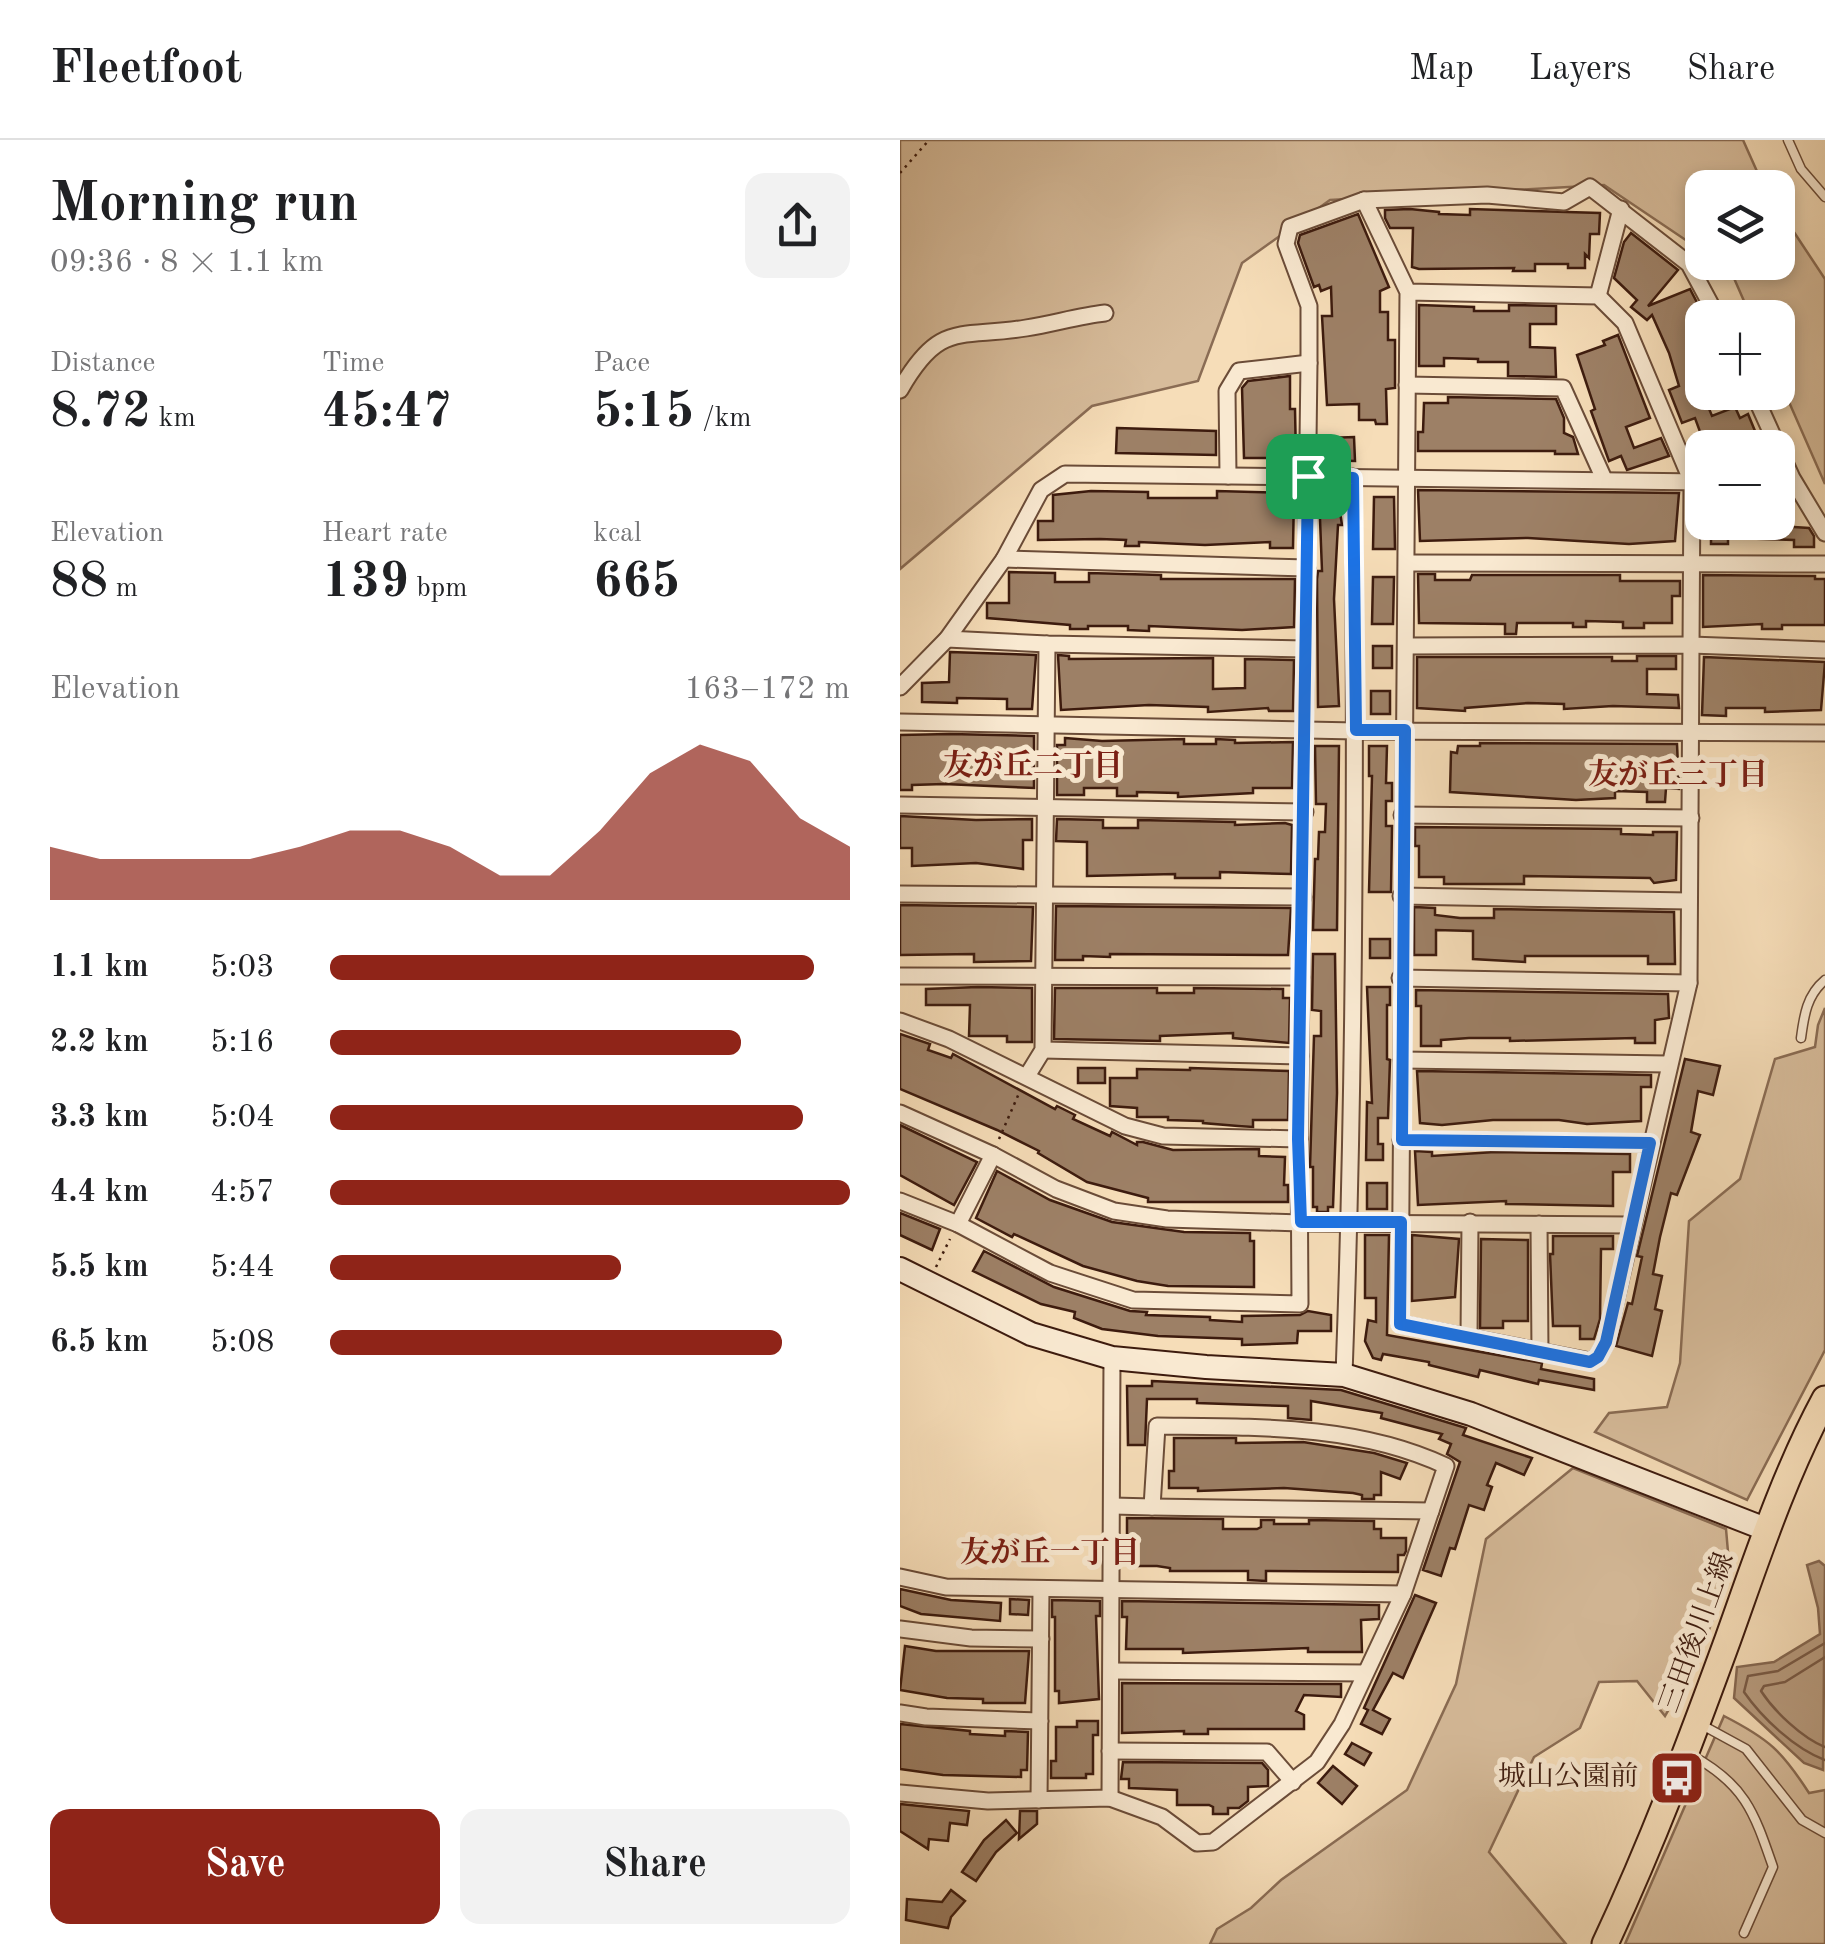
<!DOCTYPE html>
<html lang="en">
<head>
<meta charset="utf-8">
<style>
  :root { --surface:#fff; --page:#f2f2f2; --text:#202124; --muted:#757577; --line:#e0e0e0; --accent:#8f2418 }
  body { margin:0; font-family:"Old Standard TT","Noto Serif JP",serif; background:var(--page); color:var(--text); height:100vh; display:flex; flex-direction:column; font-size:38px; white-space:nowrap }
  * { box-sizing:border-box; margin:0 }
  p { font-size:32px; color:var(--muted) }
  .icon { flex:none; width:55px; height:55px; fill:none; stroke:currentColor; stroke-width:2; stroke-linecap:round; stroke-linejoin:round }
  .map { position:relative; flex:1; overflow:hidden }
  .drawer { display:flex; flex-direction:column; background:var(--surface); width:900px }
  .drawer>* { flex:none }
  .controls { position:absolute; left:785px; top:30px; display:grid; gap:20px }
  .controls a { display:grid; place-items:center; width:110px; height:110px; border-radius:20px; background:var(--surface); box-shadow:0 5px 15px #0003; font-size:50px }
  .pin { position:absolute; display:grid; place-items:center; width:85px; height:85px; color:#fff; margin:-42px; border-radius:20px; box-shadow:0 5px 15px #0006 }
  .round { display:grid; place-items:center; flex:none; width:105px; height:105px; border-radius:20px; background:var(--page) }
  .headline { display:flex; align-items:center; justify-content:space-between; height:170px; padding:0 50px }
  h1 { font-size:55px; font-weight:700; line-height:75px }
  .stats { display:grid; grid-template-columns:repeat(3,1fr); gap:15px; height:170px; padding:10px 50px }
  .stats div { display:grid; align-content:center }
  .stats b { font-size:50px; font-weight:700 }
  .stats small { font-size:28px; font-weight:400 }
  .stats p { font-size:28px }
  .chart { height:280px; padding:20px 50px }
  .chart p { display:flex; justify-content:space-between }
  .chart svg { width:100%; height:180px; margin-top:10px; fill:var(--accent); opacity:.7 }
  .cta { display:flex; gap:20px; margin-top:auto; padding:20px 50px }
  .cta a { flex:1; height:115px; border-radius:20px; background:var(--accent); color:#fff; font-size:40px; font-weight:700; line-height:115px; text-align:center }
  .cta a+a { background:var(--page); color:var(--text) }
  ul { padding:0 50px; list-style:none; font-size:32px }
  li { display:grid; grid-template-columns:160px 120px 1fr; align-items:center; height:75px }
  li i { height:25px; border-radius:12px; background:var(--accent) }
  header { display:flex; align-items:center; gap:60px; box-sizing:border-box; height:140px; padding:0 50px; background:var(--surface); border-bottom:2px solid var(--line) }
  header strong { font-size:48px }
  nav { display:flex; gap:55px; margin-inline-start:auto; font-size:35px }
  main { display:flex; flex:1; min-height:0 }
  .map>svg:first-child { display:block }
  .green { fill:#d7bc9b; stroke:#8a6c54; stroke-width:2.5 }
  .water { fill:#b79b7e; stroke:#866851; stroke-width:2.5 }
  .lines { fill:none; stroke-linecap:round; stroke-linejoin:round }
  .shore { stroke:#7a5b46; stroke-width:2.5 }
  .building { fill:#9d8066; stroke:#3d1b0e; stroke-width:2.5 }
  .lane-casing { stroke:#6b4c38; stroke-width:11 }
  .street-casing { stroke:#6b4c38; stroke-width:19 }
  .secondary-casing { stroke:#3d1b0e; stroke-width:26 }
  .primary-casing { stroke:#3d1b0e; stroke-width:29 }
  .path { stroke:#3d1b0e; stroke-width:2.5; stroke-dasharray:2.5 5; stroke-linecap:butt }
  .lane { stroke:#f9e9d1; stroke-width:8 }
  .street { stroke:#f9e9d1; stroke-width:15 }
  .secondary { stroke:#f9e9d1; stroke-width:22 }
  .primary { stroke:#f6ddb8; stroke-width:25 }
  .route-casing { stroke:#fff; stroke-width:20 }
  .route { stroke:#1a73e8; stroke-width:12 }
  .labels { text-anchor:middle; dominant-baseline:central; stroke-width:10; stroke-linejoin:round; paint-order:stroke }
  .street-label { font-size:28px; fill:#3d1b0e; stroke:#f9e9d1 }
  .poi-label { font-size:28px; fill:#3d1b0e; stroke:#f9e9d1; text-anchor:end }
  .neighbourhood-label { font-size:30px; font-weight:bold; fill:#7a1f14; stroke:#f9e9d1 }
</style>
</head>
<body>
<header>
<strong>Fleetfoot</strong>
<nav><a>Map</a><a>Layers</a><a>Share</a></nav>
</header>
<main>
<section class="drawer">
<div class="headline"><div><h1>Morning run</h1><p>09:36 · 8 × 1.1 km</p></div><a class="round"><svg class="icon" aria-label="share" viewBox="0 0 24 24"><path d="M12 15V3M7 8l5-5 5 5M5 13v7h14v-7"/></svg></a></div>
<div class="stats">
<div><p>Distance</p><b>8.72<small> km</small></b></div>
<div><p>Time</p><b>45:47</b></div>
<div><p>Pace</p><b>5:15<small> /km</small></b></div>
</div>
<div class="stats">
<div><p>Elevation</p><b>88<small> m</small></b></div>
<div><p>Heart rate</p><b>139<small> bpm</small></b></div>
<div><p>kcal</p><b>665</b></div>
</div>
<div class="chart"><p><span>Elevation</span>163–172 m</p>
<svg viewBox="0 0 160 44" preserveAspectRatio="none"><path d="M0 44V31L10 34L20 34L30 34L40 34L50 31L60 27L70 27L80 31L90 38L100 38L110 27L120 13L130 6L140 10L150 24L160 31V44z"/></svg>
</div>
<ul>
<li><b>1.1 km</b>5:03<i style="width:93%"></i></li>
<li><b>2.2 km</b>5:16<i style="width:79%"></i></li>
<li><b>3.3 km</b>5:04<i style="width:91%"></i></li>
<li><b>4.4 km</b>4:57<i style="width:100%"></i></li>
<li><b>5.5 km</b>5:44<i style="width:56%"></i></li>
<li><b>6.5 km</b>5:08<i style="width:87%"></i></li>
</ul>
<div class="cta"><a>Save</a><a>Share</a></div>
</section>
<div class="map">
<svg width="925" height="1804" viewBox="0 0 925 1804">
  <rect width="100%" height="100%" fill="#f6ddb8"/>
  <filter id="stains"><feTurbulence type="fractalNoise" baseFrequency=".002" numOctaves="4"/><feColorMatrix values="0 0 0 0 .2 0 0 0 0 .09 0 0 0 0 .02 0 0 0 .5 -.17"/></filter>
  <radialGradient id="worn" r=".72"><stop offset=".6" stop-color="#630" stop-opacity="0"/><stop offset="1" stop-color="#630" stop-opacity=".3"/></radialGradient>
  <g class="green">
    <path d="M0,0H843L864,47L802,48V111L704,45L430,60L342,123L298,241L192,266L0,429Z"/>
    <path d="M878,68L925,139V344L878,237V178L851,177L830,129L820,123L878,122Z"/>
    <path d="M925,868V1210L847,1360L695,1292L709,1273L767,1267L780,1223L789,1081L840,1039L875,919L915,907L918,885Z"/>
    <path d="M673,1328L826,1389L830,1435L798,1518L765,1576L737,1541L699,1542L680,1588L634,1617L589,1712L666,1804H310L317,1789L351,1768L381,1740L507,1650L556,1544L586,1399Z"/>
    <path d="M824,1576C869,1599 882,1611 909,1653L925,1650V1804H725Z"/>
  </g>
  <path class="water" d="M919,1421L925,1426L923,1630L904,1623L834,1558L837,1527L874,1522L920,1494L918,1468L907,1425Z"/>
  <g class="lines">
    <g class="shore">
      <path d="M925,1503L878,1531L848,1536L844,1552C862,1578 895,1609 925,1620"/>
      <path d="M925,1517L885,1542L864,1546L861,1551C874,1571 902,1598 925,1607"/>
    </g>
  </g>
  <g class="building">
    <path d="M510,69L539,72V74L570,75V69L700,73L699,94H690L689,118L685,114V128H668V124H635V131H613L614,128L519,129L512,127L513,88H490L485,78V70Z"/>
    <path d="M458,74L489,147L480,151V172H488V200H495V248L486,249L487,284H476L475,280H459V264L427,265L422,176H432L431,147L421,151L419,145L414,147L398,103L400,95Z"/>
    <path d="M731,93L778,130L748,166L790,149L805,178L802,221L791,225L812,276L835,267L840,278L848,274L862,308H806L795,278L782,283L769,250L779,246L769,213L752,175L747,180L731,167L737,160L714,138L724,102Z"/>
    <path d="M519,165L574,167V171H609V165L656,166V184H630V207L655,208L656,237L608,236V222H578V219L544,218V226H519Z"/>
    <path d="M718,195L750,278L726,287L734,308L761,298L769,316L727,330L721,316L709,321L691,271L695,269L677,215L705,205L703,201Z"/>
    <path d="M390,236V269H395L396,319L371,322V318H344L342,248L348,241Z"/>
    <path d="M548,257L656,259L664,278V293L673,297L678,314H655V311H518V292H523L524,263H548Z"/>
    <path d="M217,288L316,291V315L216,313Z"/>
    <path d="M454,297L455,321L420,320L419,307H427V298Z"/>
    <path d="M518,350L779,353L775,401L729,404L628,398L520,401Z"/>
    <path d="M191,351L248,352V358H317V351L394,353L393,408H370V402L305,405L239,402V406H225L226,400L200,399L138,400V381H153V355Z"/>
    <path d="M437,352L442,385H438L434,459L439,566L418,567L417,439L418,431H422L419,353Z"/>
    <path d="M474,357H494L495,409H473Z"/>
    <path d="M834,383L909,388L914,396V407H894V400L834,398Z"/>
    <rect x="811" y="388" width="17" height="16"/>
    <path d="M109,432L155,433V442H189V433L261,435V439H395L394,487L342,490L249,486V491L228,490V486H188V489H170V485L87,478V463H109Z"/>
    <path d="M518,434H535V440H570L572,435H720V441H780V456H772V483H744V488H723V482L686,481V487H673V483H617L616,494H605V484L519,483Z"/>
    <path d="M803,435L915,436V439H925V485H882V489H862V484L803,487Z"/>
    <path d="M473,437H494L493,484H472Z"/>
    <rect x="473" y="506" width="19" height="22"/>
    <path d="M50,512L136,515L132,569H107V559L57,558V563L22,562V543L49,542Z"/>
    <path d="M158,515L169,516V519L313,518V549L345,548V519L394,520L393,571H369L368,568L308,572V567L249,565L161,570Z"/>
    <path d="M737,516H776V529H747V554L778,555L779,568L713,566L664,569V564L628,563L565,568V571L517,568V517H712V521H737Z"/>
    <path d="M804,517L925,522L921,570L865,572V568H826V576L802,575Z"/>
    <rect x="471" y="551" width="19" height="23"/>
    <path d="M50,594L134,596V648L44,644L12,645V650H0V595Z"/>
    <path d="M165,598L202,601L284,599V604H316V599L335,600V603L393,602L392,648H353V653L278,657V653L237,652V656H217V648H184V655H157V605H165Z"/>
    <path d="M580,603L777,604L779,649L766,648L765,662H747V652L715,651V658L676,660L550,652L551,612L557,613L558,606H580Z"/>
    <path d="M415,606H439L437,790H413L415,719H418L419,692H425L426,664H416Z"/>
    <path d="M469,606H487L486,643H492V661H486V686H492L491,752H469L472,636H469Z"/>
    <path d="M0,676L76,680L132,679V700H123V729L76,723L12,726V708H0Z"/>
    <path d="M157,679L203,680V688H238V680L335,682V685L385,683L392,685L391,734L320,732V738H275V734L187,736V702L156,701Z"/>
    <path d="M515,687L721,689V694L753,695V692H777L776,740L754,743L750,738L624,736V744H544V737H519V706H515Z"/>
    <path d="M0,765L133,767L131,821L74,822V814L0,815Z"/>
    <path d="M156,766L391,768L388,815L210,814V817L183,816V820H155Z"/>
    <path d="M514,767L535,768V775L560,778H594V769L774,772L775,824H748V816H625V822L573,819V791L536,790V815H514Z"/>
    <rect x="470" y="799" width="20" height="19"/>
    <path d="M413,814H435L437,953L433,1067H428V1072H417V1067H413V1027H410L414,896H421V871L412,870Z"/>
    <path d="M78,847L132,848V902H107V896H69L70,865H26V849Z"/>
    <path d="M467,847H490V865H487V919L490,920L488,978H478V1004H483V1020H466L467,962L472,963Z"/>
    <path d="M155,848H257V853H294V848L383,849V858H390L389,903L333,898V893L260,896V901L154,899Z"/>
    <path d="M516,850L768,854L769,878L755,880V903H735V898L610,901V898H569L541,900V906H521V866H516Z"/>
    <path d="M0,894L30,904L28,910L51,918L53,914L155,969L157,966L175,975L173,979L210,996L212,992L237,1005V1002H243L273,1010L359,1009V1016L385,1017L384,1045H388V1062H248V1058L187,1042L138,1013L139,1011L97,990L0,949Z"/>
    <path d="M785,919L820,926L813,955L798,951L791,992L800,995L777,1055L771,1053L760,1097L753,1134L762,1136L755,1169L762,1171L752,1216L716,1206L728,1163L732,1164L742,1117L737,1116Z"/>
    <rect x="178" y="928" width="27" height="15"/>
    <path d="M290,928L389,931L388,980H353V987L338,986L303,983V981L268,980V977H237V968L210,966V938H237V929L290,930Z"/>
    <path d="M517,931L751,935V947H741V981L687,984L659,980H593L542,985L520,983Z"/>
    <path d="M0,985L77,1022L54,1065L0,1035Z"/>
    <path d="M515,1011L532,1012V1016L595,1012L730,1014V1032H713V1066L606,1064V1061L518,1065Z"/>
    <path d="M97,1031L150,1060L212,1082L284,1092L350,1093V1101H354V1147L268,1146L237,1141L183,1126L114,1094L112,1097L76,1078Z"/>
    <rect x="467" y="1043" width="20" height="26"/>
    <path d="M0,1073L40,1089L32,1110L0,1095Z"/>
    <path d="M465,1095H489L487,1195L642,1223L641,1229L694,1239V1250L639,1240L638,1244L580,1230L578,1237L529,1225V1222L483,1214L481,1220L473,1218L465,1201L468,1180L476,1182V1158H465Z"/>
    <path d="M512,1095L559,1099L555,1157L512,1161Z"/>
    <path d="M653,1096H713V1109H701L700,1179L694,1199H680V1186H653L650,1114H653Z"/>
    <path d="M581,1099L628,1100V1181H603V1188H580Z"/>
    <path d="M84,1111L154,1147L230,1171L247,1172L246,1175L310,1177V1180L342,1182V1176L400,1175L408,1171L431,1175V1191H398L397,1203L342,1205V1199L258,1196L202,1189L174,1178L175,1172L141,1164L73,1131Z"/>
    <path d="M252,1241L441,1250L566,1288L563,1295L632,1318L624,1335L596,1323L587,1345L592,1347L584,1370L569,1365L555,1409L550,1408L541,1436L523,1430L560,1322L547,1314L551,1304L539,1299L542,1294L481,1278L482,1273L411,1261V1280L388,1278V1266L297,1263V1259H247L245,1305H228L227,1246H252Z"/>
    <path d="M274,1298H336V1303L403,1302L474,1313L507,1323L500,1339L481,1332V1355H474V1359H462V1355L453,1353L384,1348L298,1351V1348H269V1331H274Z"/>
    <path d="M227,1378L323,1379V1389H357L361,1387V1380H374V1384H409V1380L474,1381V1389H481V1398H506V1411L504,1415H498V1432L366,1431V1441L348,1440V1431H270V1428L257,1426H236V1395H227Z"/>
    <path d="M0,1449L51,1460L101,1463L100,1481L21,1474L0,1466Z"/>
    <path d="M515,1455L536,1463L503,1538L493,1533L473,1570L490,1579L482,1594L461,1584L468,1570L464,1568Z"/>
    <path d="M110,1459L129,1460L128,1475L110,1474Z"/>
    <path d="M152,1460L200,1461V1476H196L199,1559L159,1563V1551H155V1477H152Z"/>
    <path d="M222,1461L479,1465V1479L461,1480L462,1512H408V1508L283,1513V1509H226L227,1477H222Z"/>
    <path d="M5,1506L36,1511H129L125,1563H83V1559L47,1558L0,1550Z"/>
    <path d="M222,1543L441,1544V1557L404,1555L396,1571L404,1575V1589H308V1594H284V1591L222,1593Z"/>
    <path d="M177,1581H198V1595H193V1634H186V1638H151V1621H156V1587H177Z"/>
    <path d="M0,1584L70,1591V1594L105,1596V1591L128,1592L127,1630H121V1637L43,1635L0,1629Z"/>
    <path d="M452,1603L471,1613L464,1625L445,1614Z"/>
    <path d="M223,1622L362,1623L368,1630V1646L348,1647V1661L339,1668H328V1674H313V1667L309,1665H277V1650L229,1648V1639H221Z"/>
    <path d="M433,1626L457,1646L442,1664L418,1643Z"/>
    <path d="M0,1664L69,1671L67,1685L50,1683L48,1701L29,1699L28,1709L0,1691Z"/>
    <path d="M120,1671H137V1684L119,1699Z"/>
    <path d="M106,1680L117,1693L96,1712L76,1741L62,1732L84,1700Z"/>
    <path d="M51,1750L65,1761L51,1777L48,1788L6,1780L7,1759L42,1762Z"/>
  </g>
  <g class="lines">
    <g class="lane-casing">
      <g id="lane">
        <path d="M888,0L901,29L925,57"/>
        <path d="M901,898C904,875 907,855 925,840"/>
        <path d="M802,1585L846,1609L902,1680L925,1693"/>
        <path d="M791,1615C845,1644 854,1672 873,1727L844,1793"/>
      </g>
    </g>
    <g class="street-casing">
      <g id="street">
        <path d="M464,60L508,152L500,1184L690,1221L698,1217L706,1202L789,843L792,342L725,183L698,156L508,152"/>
        <path d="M698,156L721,69"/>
        <path d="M507,245L663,248L704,339"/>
        <path d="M0,250C40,180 59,199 126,188C153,184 178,176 205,173"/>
        <path d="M853,252L892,338L925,393"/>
        <path d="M328,336L327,251L339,231L409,223"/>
        <path d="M104,419L407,428"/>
        <path d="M507,423L925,424"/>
        <path d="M47,499L147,504L405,509"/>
        <path d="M506,506L791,505L925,510"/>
        <path d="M0,547L47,499L104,419L141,350L165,334L802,342"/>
        <path d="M0,582L456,591L925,593"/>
        <path d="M0,665L405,672"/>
        <path d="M502,675L791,678"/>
        <path d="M0,754L403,757"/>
        <path d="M501,756L789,761"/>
        <path d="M0,836L401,837"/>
        <path d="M500,838L789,843"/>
        <path d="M0,881L49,899L225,986L263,996L399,999"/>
        <path d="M143,910L400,916"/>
        <path d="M502,920L767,924"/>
        <path d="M127,936L143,910L147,504"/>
        <path d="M0,973L93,1015L156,1049L214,1071L267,1079L401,1083L730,1085"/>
        <path d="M501,1000L750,1003"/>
        <path d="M0,1061L58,1084L150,1133L233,1160L400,1164L399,999L409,223V166L386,104L390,87L464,60L587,55L664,62L690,47L789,124L818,178"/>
        <path d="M58,1084L93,1015"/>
        <path d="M639,1084L640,1212"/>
        <path d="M569,1196L570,1082"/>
        <path d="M444,1235C455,936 456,637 453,337"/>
        <path d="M252,1367L531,1371"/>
        <path d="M0,1437L46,1447L503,1454"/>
        <path d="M0,1489L71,1498L141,1499"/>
        <path d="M212,1531L465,1533"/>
        <path d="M0,1573L26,1577L140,1581"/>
        <path d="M210,1611L367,1612L393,1642"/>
        <path d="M0,1653L88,1661L210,1658L262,1677L297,1703L313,1702L417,1622L442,1584L503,1454L546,1326C457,1284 354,1287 257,1286L252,1367L213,1366"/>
        <path d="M210,1658L212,1218"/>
        <path d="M139,1660L141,1449"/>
      </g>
    </g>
    <g class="secondary-casing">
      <path id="secondary" d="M0,1129L131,1194L212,1218L306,1227L444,1235L571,1274L868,1390"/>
    </g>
    <g class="primary-casing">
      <path id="primary" d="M705,1804C752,1704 790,1603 828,1499C857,1418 884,1335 925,1259"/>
    </g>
    <g class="path">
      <path d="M0,33L29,0"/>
      <path d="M99,999L120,951"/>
      <path d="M36,1127L50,1099"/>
    </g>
    <use href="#lane" class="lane"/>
    <use href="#street" class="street"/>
    <use href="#secondary" class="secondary"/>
    <use href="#primary" class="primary"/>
  </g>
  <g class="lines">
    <g class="route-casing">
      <path id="route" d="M408,336L453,338L456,590H505L502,1000L750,1003L706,1202L698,1217L690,1222L500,1184L501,1082H401L398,999Z"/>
    </g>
    <use href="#route" class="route"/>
  </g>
  <defs>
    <g id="bus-square" transform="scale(2.875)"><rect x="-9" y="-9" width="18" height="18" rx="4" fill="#8f2418" stroke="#f9e9d1"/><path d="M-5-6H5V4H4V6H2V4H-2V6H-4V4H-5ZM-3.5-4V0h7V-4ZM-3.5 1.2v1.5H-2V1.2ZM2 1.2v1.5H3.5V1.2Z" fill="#fff"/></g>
  </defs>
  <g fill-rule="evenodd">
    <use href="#bus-square" x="777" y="1638"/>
  </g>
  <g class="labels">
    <g class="street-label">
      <text transform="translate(798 1493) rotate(-70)">三田後川上線</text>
    </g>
    <g class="poi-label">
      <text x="738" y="1638">城山公園前</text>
    </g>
    <g class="neighbourhood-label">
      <text x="133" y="627">友が丘二丁目</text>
      <text x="778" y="636">友が丘三丁目</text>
      <text x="150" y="1414">友が丘一丁目</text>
    </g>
  </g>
  <rect width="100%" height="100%" filter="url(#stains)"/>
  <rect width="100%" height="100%" fill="url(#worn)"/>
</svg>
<div class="controls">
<a><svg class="icon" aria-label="layers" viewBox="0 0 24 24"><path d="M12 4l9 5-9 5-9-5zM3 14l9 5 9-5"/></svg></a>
<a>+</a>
<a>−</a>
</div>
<div class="pin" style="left:408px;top:336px;background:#1e9e55"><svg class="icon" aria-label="arrive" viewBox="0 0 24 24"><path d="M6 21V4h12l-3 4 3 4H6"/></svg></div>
</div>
</main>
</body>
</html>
